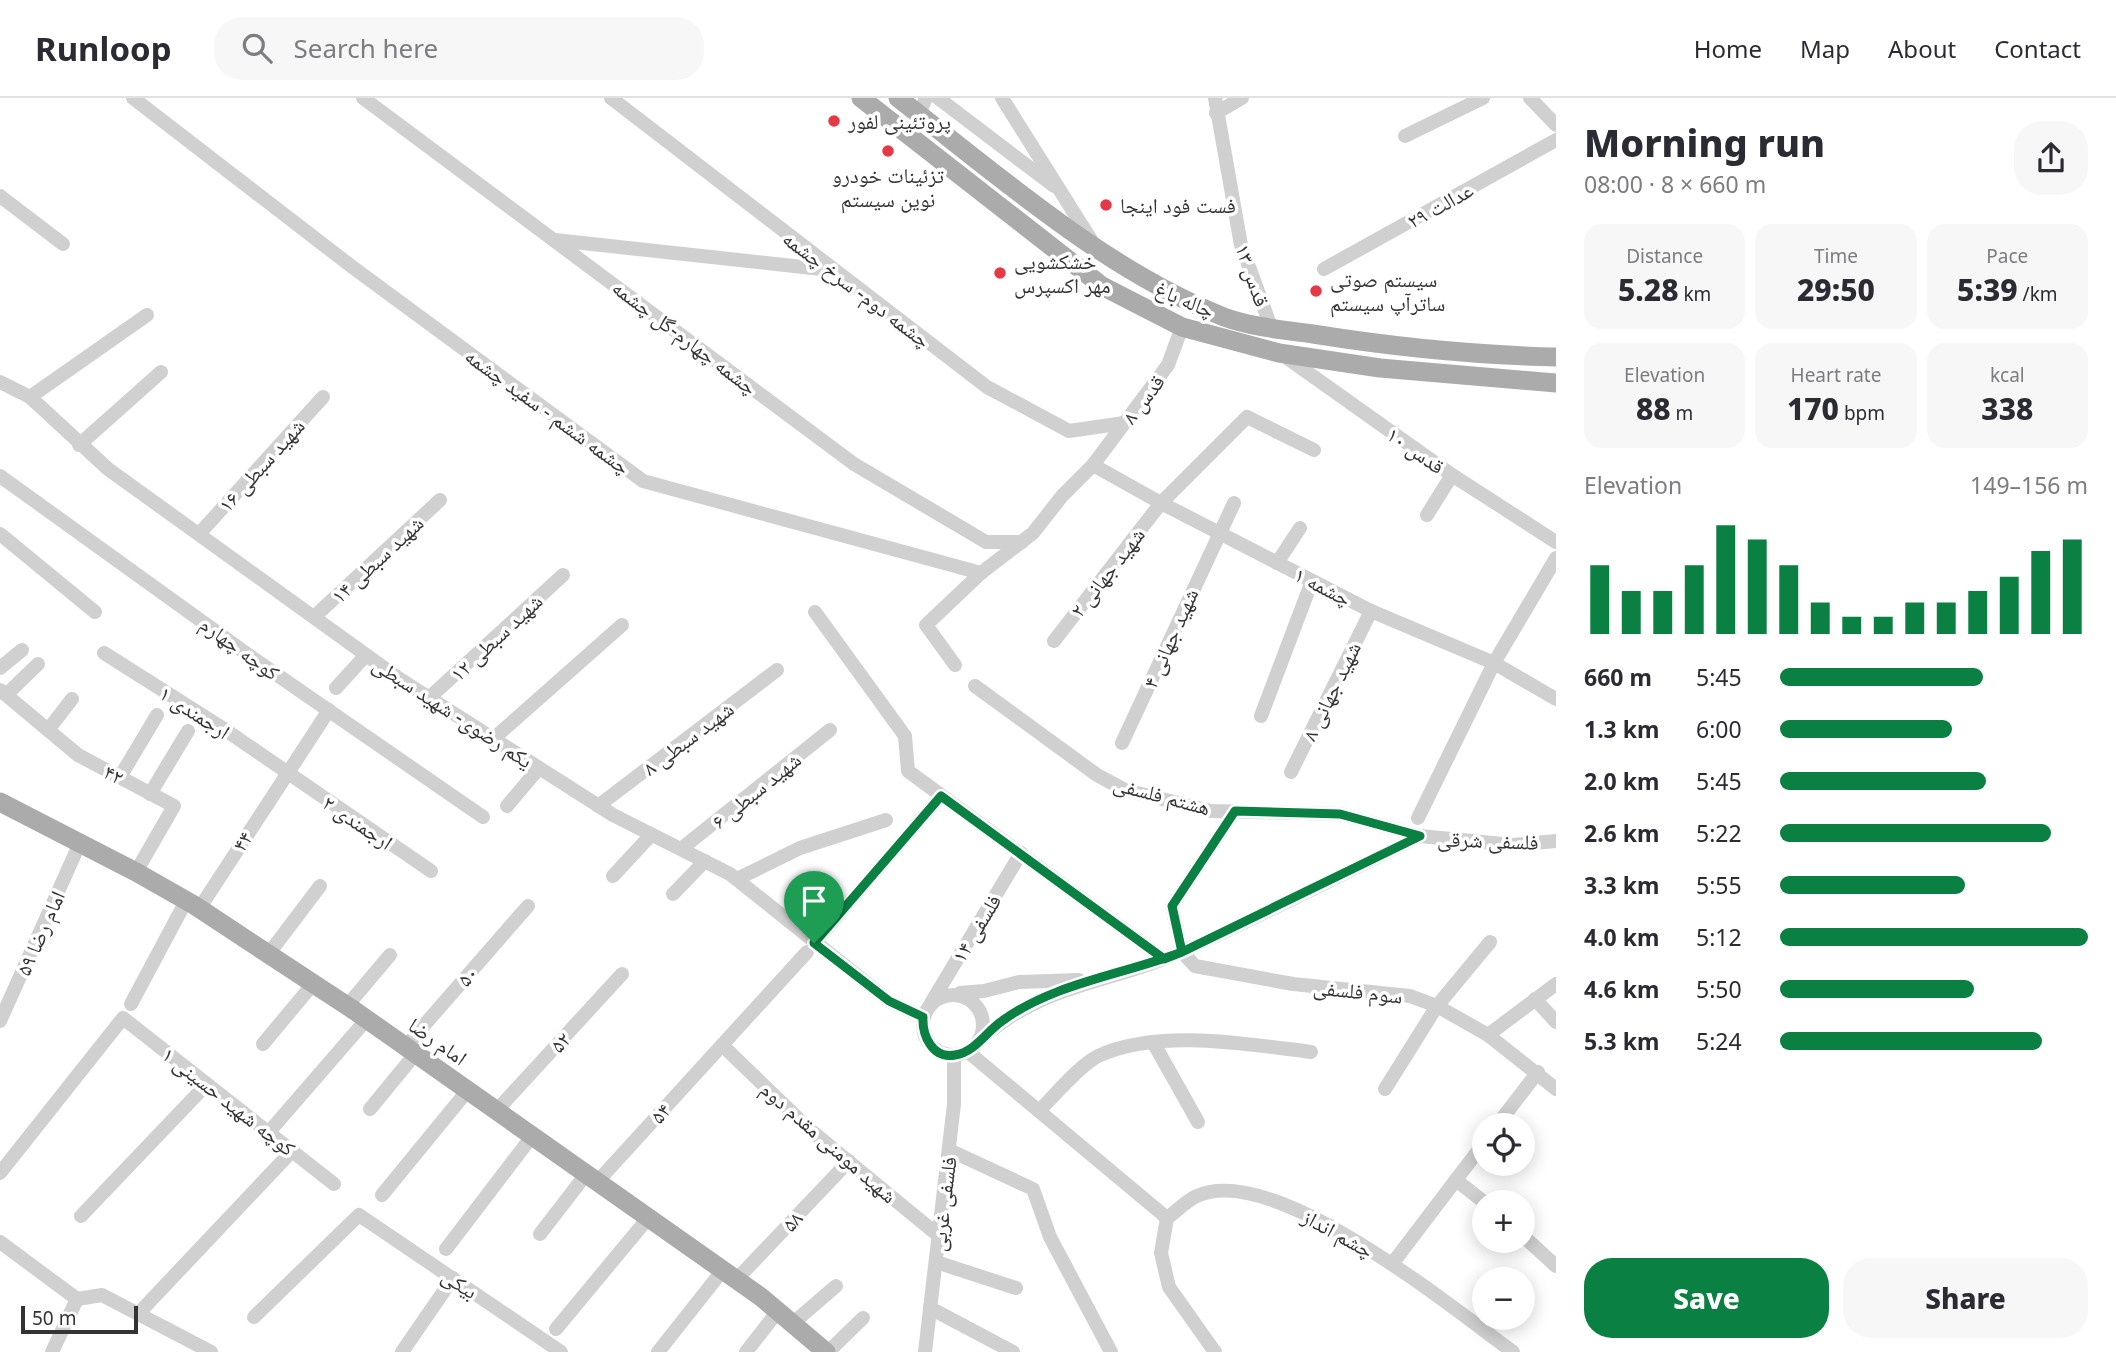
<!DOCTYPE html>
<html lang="en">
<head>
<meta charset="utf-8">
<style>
  :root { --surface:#fff; --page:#f7f7f7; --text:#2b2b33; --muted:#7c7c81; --line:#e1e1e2; --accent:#0b8043 }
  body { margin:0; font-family:"Noto Sans","Noto Naskh Arabic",sans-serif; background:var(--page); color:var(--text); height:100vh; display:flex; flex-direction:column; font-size:26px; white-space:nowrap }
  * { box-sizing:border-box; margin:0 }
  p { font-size:23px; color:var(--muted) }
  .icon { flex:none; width:38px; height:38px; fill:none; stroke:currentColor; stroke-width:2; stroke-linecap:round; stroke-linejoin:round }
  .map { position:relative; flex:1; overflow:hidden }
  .side { display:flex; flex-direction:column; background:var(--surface); width:560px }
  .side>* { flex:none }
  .controls { position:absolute; left:1472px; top:1015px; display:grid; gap:14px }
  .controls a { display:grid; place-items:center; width:63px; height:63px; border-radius:50%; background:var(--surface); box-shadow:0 4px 18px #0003; font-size:35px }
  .scale { position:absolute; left:21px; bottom:18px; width:117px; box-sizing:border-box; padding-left:7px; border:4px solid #333; border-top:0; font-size:19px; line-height:24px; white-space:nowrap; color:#333; -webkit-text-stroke:5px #fff; paint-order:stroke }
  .pin { position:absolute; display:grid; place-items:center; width:60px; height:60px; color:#fff; margin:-72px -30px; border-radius:50% 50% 50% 0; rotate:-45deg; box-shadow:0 0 7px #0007 }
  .pin .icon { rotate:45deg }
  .round { display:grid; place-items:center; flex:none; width:74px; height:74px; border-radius:28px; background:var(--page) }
  .head { display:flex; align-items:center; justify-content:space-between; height:119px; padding:0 28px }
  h1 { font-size:38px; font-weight:800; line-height:52px }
  .stats { display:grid; grid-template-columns:repeat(3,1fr); gap:10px; height:119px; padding:7px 28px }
  .stats div { display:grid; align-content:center; border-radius:18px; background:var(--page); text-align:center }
  .stats b { font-size:30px; font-weight:800 }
  .stats small { font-size:19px; font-weight:400 }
  .stats p { font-size:19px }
  .chart { height:196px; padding:14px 28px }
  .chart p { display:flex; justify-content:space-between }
  .chart svg { width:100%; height:126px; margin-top:7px; stroke:var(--accent); stroke-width:6 }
  .cta { display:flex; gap:14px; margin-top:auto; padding:14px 28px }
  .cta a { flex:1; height:80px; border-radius:28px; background:var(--accent); color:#fff; font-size:28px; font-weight:800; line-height:80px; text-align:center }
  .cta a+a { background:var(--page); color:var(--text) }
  ul { padding:0 28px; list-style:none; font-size:23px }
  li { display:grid; grid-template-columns:112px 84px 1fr; align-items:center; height:52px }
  li i { height:18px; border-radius:9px; background:var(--accent) }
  header { display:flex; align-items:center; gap:42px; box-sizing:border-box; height:98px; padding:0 35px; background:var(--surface); border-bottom:2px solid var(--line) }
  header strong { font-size:33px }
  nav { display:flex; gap:38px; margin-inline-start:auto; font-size:24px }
  .search { width:490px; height:63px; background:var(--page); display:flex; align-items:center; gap:18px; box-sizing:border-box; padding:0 24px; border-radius:28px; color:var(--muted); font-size:26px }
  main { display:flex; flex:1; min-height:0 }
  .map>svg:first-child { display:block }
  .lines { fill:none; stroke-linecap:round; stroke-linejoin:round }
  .minor { stroke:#d0d0d0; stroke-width:14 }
  .major { stroke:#ababab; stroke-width:19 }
  .route-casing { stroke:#fff; stroke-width:14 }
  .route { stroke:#0b8043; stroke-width:9 }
  .poi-dot { fill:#e63946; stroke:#fff; stroke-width:2.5 }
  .labels { text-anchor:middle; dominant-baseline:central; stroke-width:7; stroke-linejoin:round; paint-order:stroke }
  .poi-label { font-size:21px; fill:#333; stroke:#fff; text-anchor:start }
  .street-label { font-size:21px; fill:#333; stroke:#fff }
</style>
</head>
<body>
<header>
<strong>Runloop</strong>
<div class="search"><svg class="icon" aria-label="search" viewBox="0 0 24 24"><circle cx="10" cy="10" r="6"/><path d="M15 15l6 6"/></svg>Search here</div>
<nav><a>Home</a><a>Map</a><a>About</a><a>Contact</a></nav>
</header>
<main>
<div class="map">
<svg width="1556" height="1254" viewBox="0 0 1556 1254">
  <rect width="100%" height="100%" fill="#fff"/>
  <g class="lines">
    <g class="minor">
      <path d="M133,0L351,168L643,383L981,475L1033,435L1062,398L1093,367L1168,267L1182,229"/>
      <path d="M363,0L854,366L986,444H1022"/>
      <path d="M611,0L987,289L1069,333L1124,325"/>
      <path d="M938,0L1054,88"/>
      <path d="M1002,0L1093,145"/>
      <path d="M1215,0L1241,147L1271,229"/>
      <path d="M1530,0L1556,27"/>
      <path d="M1216,15L1242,0"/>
      <path d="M919,16L926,0"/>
      <path d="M1405,38L1483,0"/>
      <path d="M0,98L63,146"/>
      <path d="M555,142L830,172"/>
      <path d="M1324,171L1556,42"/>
      <path d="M1283,257L1452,377L1556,444"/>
      <path d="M0,284L30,299L108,371L398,580L613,717L730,776L889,903L923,919"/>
      <path d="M30,299L147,217"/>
      <path d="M79,347L161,274"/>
      <path d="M1093,367L1161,405L1371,513L1494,565L1556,601"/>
      <path d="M0,378L257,563L483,719"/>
      <path d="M1427,417L1452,377"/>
      <path d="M0,436L95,514"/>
      <path d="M199,436L323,299"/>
      <path d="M1277,465L1300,430"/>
      <path d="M815,514L905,638L908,673L1164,861"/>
      <path d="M314,519L440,402"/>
      <path d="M1054,543L1161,405L1247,319L1314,352"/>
      <path d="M104,555L227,633L431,773"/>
      <path d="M955,567L926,527L981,475"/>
      <path d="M0,570L22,552"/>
      <path d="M975,588L1097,677L1125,692L1211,713L1340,716L1420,738L1513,747L1556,743"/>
      <path d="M336,590L366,557"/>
      <path d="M0,592L78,657L174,708L136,774"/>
      <path d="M6,597L38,566"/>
      <path d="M429,600L563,477"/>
      <path d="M1261,618L1312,483"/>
      <path d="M48,632L72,601"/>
      <path d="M493,641L622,527"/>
      <path d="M1122,645L1234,405"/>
      <path d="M1291,674L1371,513"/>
      <path d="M120,679L157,617"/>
      <path d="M150,696L188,633"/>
      <path d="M507,708L539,670"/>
      <path d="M598,708L777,572"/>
      <path d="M1235,713L1172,808L1182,854L1195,868L1293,886L1410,898L1437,908L1488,937L1556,991"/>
      <path d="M1418,720L1494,565L1556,460"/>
      <path d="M681,751L830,632"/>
      <path d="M613,778L651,737"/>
      <path d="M737,781L800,750L886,722"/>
      <path d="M673,796L705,763"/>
      <path d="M199,811L329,612"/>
      <path d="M814,845L941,698"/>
      <path d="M267,858L320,788"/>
      <path d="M960,895L984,893L1019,884L1079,882"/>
      <circle cx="953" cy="927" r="30"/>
      <path d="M1535,901L1556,924"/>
      <path d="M931,905L1021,755"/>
      <path d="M131,906L186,803"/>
      <path d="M347,908L390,857"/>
      <path d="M0,923L79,747"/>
      <path d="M1488,937L1556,886"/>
      <path d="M980,942C1044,884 1110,886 1183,853C1263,817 1341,777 1420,738"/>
      <path d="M1153,944L1198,1024"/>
      <path d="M263,946L313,886"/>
      <path d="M722,947L809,1031L939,1138"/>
      <path d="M406,948L528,808"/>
      <path d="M967,953L1167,1120"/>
      <path d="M1385,991L1437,908L1490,844"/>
      <path d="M370,1011L416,955"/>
      <path d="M497,1012L622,876"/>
      <path d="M1039,1013C1054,998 1080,967 1098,958C1158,930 1247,946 1311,954"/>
      <path d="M1497,1027L1538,974"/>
      <path d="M269,1034L367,921"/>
      <path d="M949,1052L1033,1091L1050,1139L1111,1254"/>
      <path d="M0,1075L123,920L334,1086"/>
      <path d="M1456,1082L1484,1104"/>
      <path d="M598,1083L807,854"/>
      <path d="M382,1097L468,992"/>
      <path d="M81,1118L207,986"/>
      <path d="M540,1136L587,1075"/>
      <path d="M1522,1137L1556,1168"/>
      <path d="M0,1144L77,1201L52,1254"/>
      <path d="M446,1151L533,1037"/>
      <path d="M936,1164L1016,1190"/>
      <path d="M1392,1166L1484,1045"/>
      <path d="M736,1182L849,1063"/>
      <path d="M77,1201L102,1197L211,1254"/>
      <path d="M930,1210L1013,1254"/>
      <path d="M138,1216L293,1052"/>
      <path d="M254,1219L359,1117L561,1254"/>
      <path d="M792,1226L836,1188"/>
      <path d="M556,1231L649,1119"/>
      <path d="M402,1254L453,1180"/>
      <path d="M658,1254L723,1172"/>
      <path d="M746,1254L778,1213"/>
      <path d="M828,1254L863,1220"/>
      <path d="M925,1254L954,1006V958"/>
      <path d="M1215,1254L1169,1189L1161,1155L1167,1120C1177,1113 1187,1102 1197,1098C1274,1063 1452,1210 1513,1254"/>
    </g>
    <g class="major">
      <path d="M861,0L1102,188L1182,229L1279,255L1380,270L1556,285"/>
      <path d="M898,0C998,77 1105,172 1224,219C1251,229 1284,232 1313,236C1394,249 1474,257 1556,259"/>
      <path d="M0,704L136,774L194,807L355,913L761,1199L826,1254"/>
    </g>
  </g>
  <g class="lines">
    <g class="route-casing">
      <path id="route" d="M814,845L889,903L923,919C922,937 932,961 955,957C975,954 986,934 1002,923C1054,885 1122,877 1182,854L1172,808L1235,713L1340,716L1420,738L1182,854L1164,861L941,698L814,845"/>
    </g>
    <use href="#route" class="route"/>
  </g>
  <g class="poi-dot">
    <circle cx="834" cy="23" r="7"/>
    <circle cx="888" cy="53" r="7"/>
    <circle cx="1106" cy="107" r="7"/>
    <circle cx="1000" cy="175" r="7"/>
    <circle cx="1316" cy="193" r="7"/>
  </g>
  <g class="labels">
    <g class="poi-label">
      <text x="848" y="23">پروتئینی لفور</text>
      <text x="888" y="77" text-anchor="middle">تزئینات خودرو<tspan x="888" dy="24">نوین سیستم</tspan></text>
      <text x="1120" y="107">فست فود اينجا</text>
      <text x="1014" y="163">خشکشویی<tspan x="1014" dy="24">مهر اکسپرس</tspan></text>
      <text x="1330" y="181">سیستم صوتی<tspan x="1330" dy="24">ساترآپ سیستم</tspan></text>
    </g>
    <g class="street-label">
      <text transform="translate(1440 107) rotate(-29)">عدالت ۲۹</text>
      <text transform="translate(1253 177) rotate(71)">قدس ۱۳</text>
      <text transform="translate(857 191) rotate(37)">چشمه دوم- سرخ چشمه</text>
      <text transform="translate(1185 201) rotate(23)">چاله باغ</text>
      <text transform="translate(685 239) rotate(37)">چشمه چهارم-گل چشمه</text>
      <text transform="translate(1143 301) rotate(-53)">قدس ۸</text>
      <text transform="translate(548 313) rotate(36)">چشمه ششم - سفید چشمه</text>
      <text transform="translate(1416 352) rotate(35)">قدس ۱۰</text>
      <text transform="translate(261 367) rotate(-48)">شهید سبطی ۱۶</text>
      <text transform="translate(377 461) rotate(-43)">شهید سبطی ۱۴</text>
      <text transform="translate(1107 474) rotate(-52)">۲ شهید جهانی</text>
      <text transform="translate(1323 488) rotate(27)">چشمه ۱</text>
      <text transform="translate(496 539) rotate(-43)">۱۲ شهید سبطی</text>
      <text transform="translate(1170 540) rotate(-66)">۴ شهید جهانی</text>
      <text transform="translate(240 550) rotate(36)">کوچه چهارم</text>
      <text transform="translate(1331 593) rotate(-64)">۸ شهید جهانی</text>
      <text transform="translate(195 614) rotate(33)">۱ ارجمندی</text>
      <text transform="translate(453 614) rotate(33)">یکم رضوی- شهید سبطی</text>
      <text transform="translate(688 640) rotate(-37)">۸ شهید سبطی</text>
      <text transform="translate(114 676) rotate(28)">۴۲</text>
      <text transform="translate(756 692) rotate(-39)">۶ شهید سبطی</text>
      <text transform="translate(1162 697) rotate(15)">هشتم فلسفی</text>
      <text transform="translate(358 724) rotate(34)">۲ ارجمندی</text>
      <text transform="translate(1488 742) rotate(2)">فلسفی شرقی</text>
      <text transform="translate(242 743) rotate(-58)">۴۴</text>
      <text transform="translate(976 830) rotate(-59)">۱۴ فلسفی</text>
      <text transform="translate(40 835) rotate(-66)">۵۹ امام رضا</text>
      <text transform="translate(467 878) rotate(-49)">۵۰</text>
      <text transform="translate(1358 893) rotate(6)">سوم فلسفی</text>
      <text transform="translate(438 943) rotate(35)">امام رضا</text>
      <text transform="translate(560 944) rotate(-47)">۵۲</text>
      <text transform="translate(229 1003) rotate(38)">کوچه شهید حسینی ۱</text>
      <text transform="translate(660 1015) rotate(-48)">۵۴</text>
      <text transform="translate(829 1044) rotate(41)">شهید مومنی مقدم دوم</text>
      <text transform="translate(943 1106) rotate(-83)">فلسفی غربی</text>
      <text transform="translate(792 1123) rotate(-47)">۵۸</text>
      <text transform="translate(1338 1135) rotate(29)">چشم انداز</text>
      <text transform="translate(460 1185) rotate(33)">بیکی</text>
    </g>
  </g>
</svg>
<div class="controls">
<a><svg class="icon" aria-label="locate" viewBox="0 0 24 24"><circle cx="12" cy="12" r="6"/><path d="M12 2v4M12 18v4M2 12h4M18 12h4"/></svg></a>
<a>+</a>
<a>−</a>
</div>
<div class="scale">50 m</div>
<div class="pin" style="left:814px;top:845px;background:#1e9e55"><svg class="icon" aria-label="arrive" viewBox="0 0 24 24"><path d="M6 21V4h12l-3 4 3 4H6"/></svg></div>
</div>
<section class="side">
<div class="head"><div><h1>Morning run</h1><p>08:00 · 8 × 660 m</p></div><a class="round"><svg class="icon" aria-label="share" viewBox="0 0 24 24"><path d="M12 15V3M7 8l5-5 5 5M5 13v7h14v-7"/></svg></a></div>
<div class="stats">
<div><p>Distance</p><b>5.28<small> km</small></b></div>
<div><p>Time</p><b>29:50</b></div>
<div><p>Pace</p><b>5:39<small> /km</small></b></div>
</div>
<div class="stats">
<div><p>Elevation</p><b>88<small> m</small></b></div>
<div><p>Heart rate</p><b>170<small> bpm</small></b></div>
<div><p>kcal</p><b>338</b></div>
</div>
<div class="chart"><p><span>Elevation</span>149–156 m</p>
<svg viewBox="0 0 160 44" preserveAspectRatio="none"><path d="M5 44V20M15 44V29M25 44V29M35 44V20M45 44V6M55 44V11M65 44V20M75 44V33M85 44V38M95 44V38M105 44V33M115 44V33M125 44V29M135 44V24M145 44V15M155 44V11"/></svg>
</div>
<ul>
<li><b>660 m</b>5:45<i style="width:66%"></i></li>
<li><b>1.3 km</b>6:00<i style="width:56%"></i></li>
<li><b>2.0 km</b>5:45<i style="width:67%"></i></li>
<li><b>2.6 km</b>5:22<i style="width:88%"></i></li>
<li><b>3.3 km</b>5:55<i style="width:60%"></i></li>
<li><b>4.0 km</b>5:12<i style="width:100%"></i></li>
<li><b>4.6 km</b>5:50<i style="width:63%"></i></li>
<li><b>5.3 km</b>5:24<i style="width:85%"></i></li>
</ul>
<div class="cta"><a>Save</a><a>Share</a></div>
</section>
</main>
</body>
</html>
